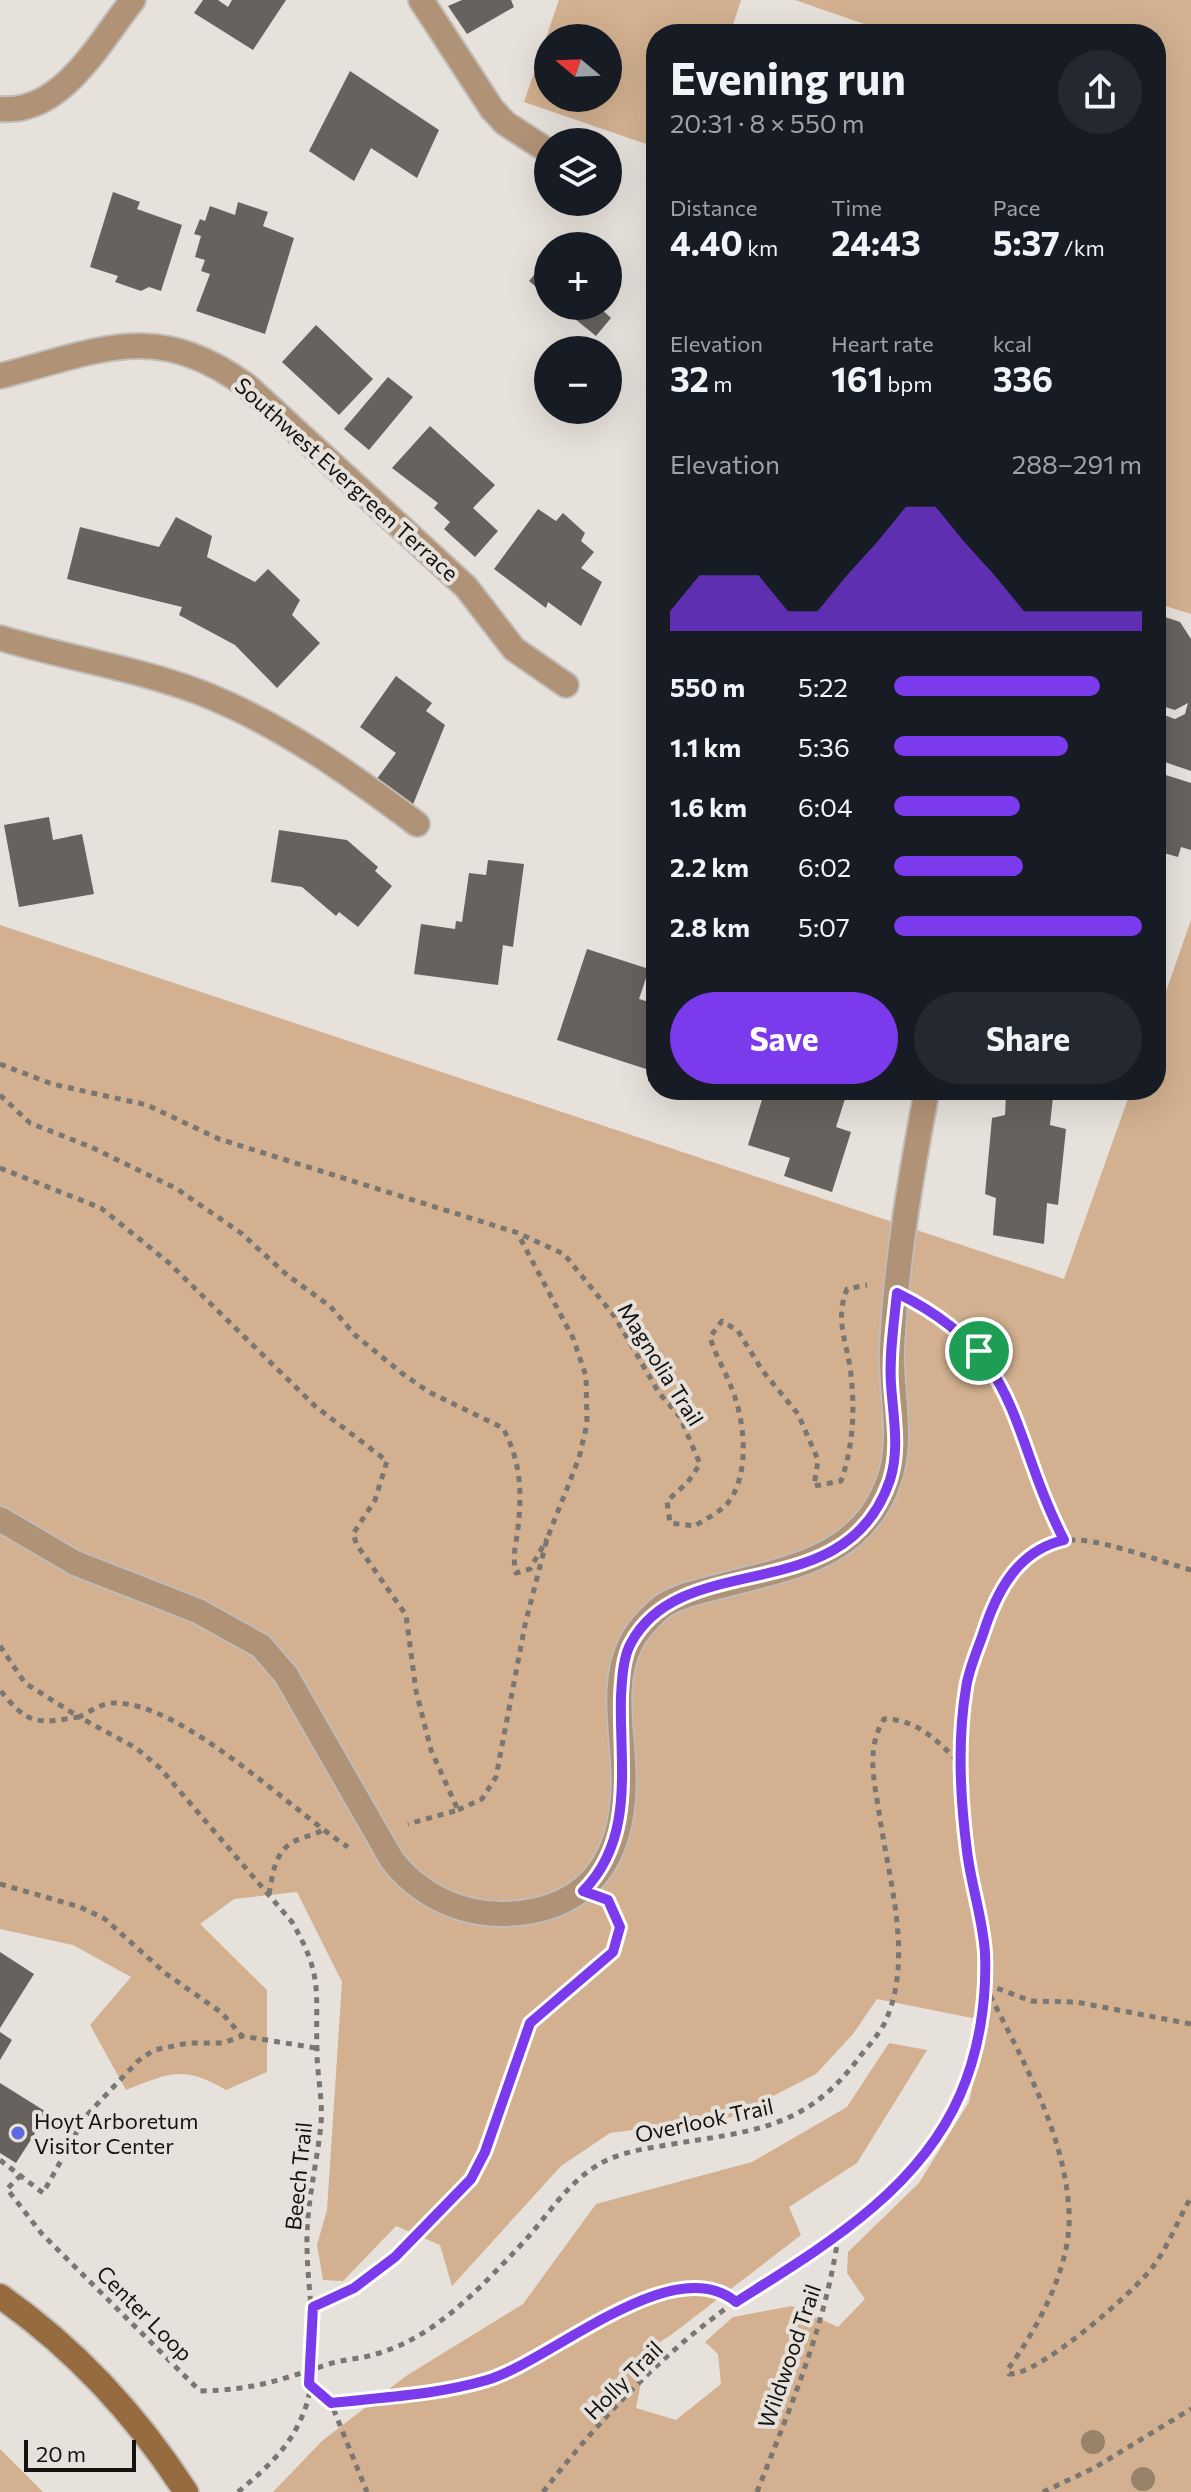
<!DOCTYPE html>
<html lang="en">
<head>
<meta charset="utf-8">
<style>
  :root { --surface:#171b24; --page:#242831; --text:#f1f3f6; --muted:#9ea1a6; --accent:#7c3aed }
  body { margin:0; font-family:Commissioner,sans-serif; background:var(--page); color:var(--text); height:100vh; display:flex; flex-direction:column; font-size:30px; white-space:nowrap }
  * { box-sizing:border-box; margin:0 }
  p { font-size:26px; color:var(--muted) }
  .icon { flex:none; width:44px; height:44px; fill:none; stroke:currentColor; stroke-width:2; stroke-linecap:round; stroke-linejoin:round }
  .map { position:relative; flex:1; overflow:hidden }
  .sheet { position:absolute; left:646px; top:24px; width:520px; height:1076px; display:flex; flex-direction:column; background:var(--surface); border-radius:32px; box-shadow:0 8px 32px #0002 }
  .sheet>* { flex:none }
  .needle { width:52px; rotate:289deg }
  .tools { position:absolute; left:534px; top:24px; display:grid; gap:16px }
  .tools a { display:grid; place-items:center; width:88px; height:88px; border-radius:50%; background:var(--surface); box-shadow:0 8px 32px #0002; font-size:40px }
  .scale { position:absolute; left:24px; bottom:20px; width:112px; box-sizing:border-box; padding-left:8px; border:4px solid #151311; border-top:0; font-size:22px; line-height:28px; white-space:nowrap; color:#151311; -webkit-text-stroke:6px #e7e1db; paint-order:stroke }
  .pin { position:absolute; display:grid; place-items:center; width:68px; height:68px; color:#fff; margin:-34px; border:4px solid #fff; border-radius:50%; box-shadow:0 2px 8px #0007 }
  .round { display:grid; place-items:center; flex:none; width:84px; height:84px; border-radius:42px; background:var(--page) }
  .overview { display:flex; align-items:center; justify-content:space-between; height:136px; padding:0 24px }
  h1 { font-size:44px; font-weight:700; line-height:60px }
  .stats { display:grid; grid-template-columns:repeat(3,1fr); gap:12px; height:136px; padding:8px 24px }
  .stats div { display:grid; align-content:center }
  .stats b { font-size:34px; font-weight:700 }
  .stats small { font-size:22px; font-weight:400 }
  .stats p { font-size:22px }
  .chart { height:224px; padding:16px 24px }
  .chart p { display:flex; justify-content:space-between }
  .chart svg { width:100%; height:144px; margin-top:8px; fill:var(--accent); opacity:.7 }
  .action { display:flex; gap:16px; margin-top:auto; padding:16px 24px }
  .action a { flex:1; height:92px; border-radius:48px; background:var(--accent); color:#fff; font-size:32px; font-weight:700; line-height:92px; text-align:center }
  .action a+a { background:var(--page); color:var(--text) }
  ul { padding:0 24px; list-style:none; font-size:26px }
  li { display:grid; grid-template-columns:128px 96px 1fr; align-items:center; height:60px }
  li i { height:20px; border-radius:10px; background:var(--accent) }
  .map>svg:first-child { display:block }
  .green { fill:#d2b090; fill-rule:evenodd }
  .building { fill:#67625d }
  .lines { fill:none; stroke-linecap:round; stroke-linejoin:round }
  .street-casing { stroke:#c1bcb7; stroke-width:28 }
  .secondary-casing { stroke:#c1bcb7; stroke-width:28 }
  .path { stroke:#7a7672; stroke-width:5; stroke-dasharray:6 6; stroke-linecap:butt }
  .street { stroke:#b09276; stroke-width:24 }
  .secondary { stroke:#966b3f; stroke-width:24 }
  .tree { fill:#98826a }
  .route-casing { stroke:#fff; stroke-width:16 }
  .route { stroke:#7c3aed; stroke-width:10 }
  .poi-dot { fill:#5f69e1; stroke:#e7e1db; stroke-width:3 }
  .labels { text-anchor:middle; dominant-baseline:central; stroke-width:8; stroke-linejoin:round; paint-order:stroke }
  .street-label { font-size:22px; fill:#151311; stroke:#e7e1db }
  .poi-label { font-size:22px; fill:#151311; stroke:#e7e1db; text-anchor:start }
</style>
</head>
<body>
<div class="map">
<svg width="1191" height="2492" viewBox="0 0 1191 2492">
  <rect width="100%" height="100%" fill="#e7e1db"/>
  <g class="green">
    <path d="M559,0H741L730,34H656V144L649,145L524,102ZM608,38V98H548V38Z"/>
    <path d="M795,0H1191V614L1156,603V34H893Z"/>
    <path d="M1191,920V2492H273L322,2441L406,2376L523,2304L596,2204L752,2162L847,2107L889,2043L927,2050L857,2163L789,2207L801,2235L671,2335L640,2354L644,2367L636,2408L676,2420L721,2384L718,2354L705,2342L733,2317L792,2306L838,2327L865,2299L847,2273L848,2252L919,2183L969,2102L987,2021L877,1999L853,2034L816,2074L732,2117L610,2133L561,2166L452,2286L440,2245L396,2226L343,2281L323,2280L317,2245L327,2210L342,1982L297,1892L234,1899L200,1924L267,1990V2072L226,2090C183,2065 170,2073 126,2090L90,2025L131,1977L73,1945L0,1929V925L1064,1279L1131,1090H1156V1020Z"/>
    <path d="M0,2449L43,2492H0Z"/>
  </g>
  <g class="building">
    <path d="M203,0H218L228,7L232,0H286L253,50L194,13Z"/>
    <path d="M462,0H511L514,7L467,34L448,6Z"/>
    <path d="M772,25L810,32V34H769Z"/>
    <path d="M350,71L439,130L417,178L371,148L354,181L309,151Z"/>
    <path d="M113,192L140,202L137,209L182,225L161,291L149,287L141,291L115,282L118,276L90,267Z"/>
    <path d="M238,202L268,212L263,226L294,238L265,334L196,311L210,274L201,271L205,260L195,257L201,236L194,234L200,219L205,221L210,206L235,215Z"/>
    <path d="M548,259V297L529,281Z"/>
    <path d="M608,278L616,285L608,295Z"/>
    <path d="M559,306H598L611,318L596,336Z"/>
    <path d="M316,325L373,379L339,415L282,362Z"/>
    <path d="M388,377L413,397L369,450L344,429Z"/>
    <path d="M430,426L495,485L473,508L498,531L475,557L444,529L450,522L434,508L438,503L392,468Z"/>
    <path d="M538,509L556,521L563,513L585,533L581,541L594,552L581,568L602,582L581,626L548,602L546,608L494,569Z"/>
    <path d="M176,517L212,536L207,557L255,582L268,569L300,600L292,615L320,643L277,688L235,645L179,615L182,607L67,579L80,527L159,547Z"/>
    <path d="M1156,614L1180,622L1191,639V771L1156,759V739L1164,715L1175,719L1185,714L1188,703L1175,710L1165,707L1156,688Z"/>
    <path d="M396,676L432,703L426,711L445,725L412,807L376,780L396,753L360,727Z"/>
    <path d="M1156,772L1191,783V850L1181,847L1178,857L1160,852L1157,863Z"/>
    <path d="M49,817L53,840L82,834L94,894L19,907L4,825Z"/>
    <path d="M279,830L347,840L378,867L375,871L392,886L358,927L339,912L336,916L302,887L271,882Z"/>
    <path d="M488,860L524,864L513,947L503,945L498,985L414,974L421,924L455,929L456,921L462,922L469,873L486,875Z"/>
    <path d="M1156,866L1163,868L1158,897H1156Z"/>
    <path d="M587,949L649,969L639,999L656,1004V1084L648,1081L652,1071L557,1040Z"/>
    <path d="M765,1090H816L845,1099L836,1127L851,1132L832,1192L784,1176L790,1158L748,1145Z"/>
    <path d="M1006,1095L1053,1097L1050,1125L1066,1129L1058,1205L1047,1203L1044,1244L993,1235L996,1198L985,1194L992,1118L1005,1115Z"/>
    <path d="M0,1952L34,1974L0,2028Z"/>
    <path d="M0,2032L12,2040L0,2060Z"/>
    <path d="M0,2083L48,2113L16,2163L0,2153Z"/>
  </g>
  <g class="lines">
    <g class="street-casing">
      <g id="street">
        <path d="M421,0L492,109L505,123L548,151"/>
        <path d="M0,109C62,115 99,42 133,0"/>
        <path d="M0,376C99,351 155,319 247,386L466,587L514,649L566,685"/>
        <path d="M0,638C66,658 135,668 199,692C279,723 349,773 417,824"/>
        <path d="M0,1519L75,1563L198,1611L261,1646L286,1675L392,1860C418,1894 459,1914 502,1914C576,1913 617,1873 623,1799C628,1750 607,1689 631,1643C636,1632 649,1618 658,1610C670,1598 697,1592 713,1588C786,1568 861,1561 889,1480C904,1438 890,1391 892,1348C896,1262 911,1175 927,1090"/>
      </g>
    </g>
    <g class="secondary-casing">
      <path id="secondary" d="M0,2296C74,2348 137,2416 186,2492"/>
    </g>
    <g class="path">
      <path d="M0,1064L52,1084L147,1105L219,1139L518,1233L564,1254L615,1317L659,1393L680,1417L700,1464L688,1482L667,1501L670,1523L695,1526C705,1519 723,1511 730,1500C751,1469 744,1416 730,1384C723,1367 715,1354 710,1337L722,1321L738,1331L762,1370L798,1414L818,1460L814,1486L841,1481C853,1447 855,1412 851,1375C848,1344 834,1321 847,1289L867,1285"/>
      <path d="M0,1095L30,1123L91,1147L177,1189L241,1233L287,1275L330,1306L355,1335L403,1374L429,1392L503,1428C521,1463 522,1490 518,1528C516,1545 512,1556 516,1573L530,1569L547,1539"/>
      <path d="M0,1168L101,1208L169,1263L315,1406L387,1461L375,1500L353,1534L357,1545L406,1615L416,1691L431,1750L458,1810L408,1824"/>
      <path d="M924,1306C1024,1373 1015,1445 1064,1540"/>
      <path d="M0,1646L25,1683L79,1717C36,1724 28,1725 0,1690"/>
      <path d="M458,1810L482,1799L496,1777L525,1625L547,1539L579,1458L587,1424L586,1376L573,1338L518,1234"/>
      <path d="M0,1884L80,1907L105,1919L165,1973L222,2013L242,2036"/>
      <path d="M269,1894C273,1874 274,1853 293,1842C303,1836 314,1836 324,1829"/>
      <path d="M986,1984L1031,2001L1076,2002L1191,2024"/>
      <path d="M985,1985C1020,2056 1065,2131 1069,2212C1072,2265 1038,2328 1008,2369L1009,2374C1038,2376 1133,2293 1152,2268C1168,2247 1178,2220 1191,2197"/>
      <path d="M0,2160L43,2193L85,2117L138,2061L154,2050L188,2043H223L242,2036L316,2048"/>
      <path d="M21,2175L7,2189L42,2234L200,2391C254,2390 280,2380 329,2364C344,2359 361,2359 376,2354C434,2338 479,2289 519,2247C545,2220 562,2189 593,2168C615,2153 642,2149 667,2145C749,2131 804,2131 858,2059C867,2047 880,2034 886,2020C914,1956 888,1878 879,1812C874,1780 866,1748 884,1719C917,1719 936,1740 959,1762"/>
      <path d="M313,2307L354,2288L395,2257L471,2179L485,2152L530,2023L613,1952L620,1927L609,1902"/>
      <path d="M309,2384L331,2403L367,2492"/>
      <path d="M331,2403C383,2397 436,2395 487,2380C552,2361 671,2248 736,2302"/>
      <path d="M238,2492C270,2465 294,2444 307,2403C321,2355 307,2293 307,2245C306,2205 317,2164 321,2124C323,2100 317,2075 317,2051C315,1992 324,1977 292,1922L160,1768L136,1748L79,1717C89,1712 102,1703 113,1703C181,1701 291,1810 348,1847"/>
      <path d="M543,2492C597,2422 662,2353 735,2302C805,2253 884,2215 934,2142C966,2094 984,2038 985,1980C986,1939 974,1898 968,1857C953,1770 955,1671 1000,1593C1014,1569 1032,1543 1063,1540C1099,1537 1155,1560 1191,1570"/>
      <path d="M757,2492C790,2408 825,2327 838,2238"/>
      <path d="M1043,2492L1094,2468L1191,2409"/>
    </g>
    <use href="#street" class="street"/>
    <use href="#secondary" class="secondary"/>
  </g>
  <g class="tree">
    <circle cx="1093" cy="2442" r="12"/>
    <circle cx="1143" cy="2479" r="12"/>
  </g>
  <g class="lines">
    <g class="route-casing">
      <path id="route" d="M897,1293C1024,1355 1008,1431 1064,1540C1021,1550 1000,1585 986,1625C980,1645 969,1667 966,1688C957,1742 960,1797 967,1851C971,1885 983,1919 985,1953C987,2000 979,2052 960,2095C918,2192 821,2248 736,2302C673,2249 551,2361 487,2380C436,2395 383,2397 331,2403L309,2384L313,2307L354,2288L395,2257L471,2179L485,2152L530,2023L613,1952L620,1927L608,1900L583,1891C636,1838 619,1763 621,1696C622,1679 623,1657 631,1643C683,1546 846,1611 890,1480C900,1448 893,1416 891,1384C889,1354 894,1323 897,1293Z"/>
    </g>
    <use href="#route" class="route"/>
  </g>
  <circle class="poi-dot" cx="18" cy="2133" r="8"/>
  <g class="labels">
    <g class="street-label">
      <text transform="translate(347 479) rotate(42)">Southwest Evergreen Terrace</text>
      <text transform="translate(661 1364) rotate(58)">Magnolia Trail</text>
      <text transform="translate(704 2120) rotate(-12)">Overlook Trail</text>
      <text transform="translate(298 2176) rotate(-84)">Beech Trail</text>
      <text transform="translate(145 2313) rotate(45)">Center Loop</text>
      <text transform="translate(789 2356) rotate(-71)">Wildwood Trail</text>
      <text transform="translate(623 2380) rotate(-45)">Holly Trail</text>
    </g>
    <g class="poi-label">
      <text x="34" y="2120">Hoyt Arboretum<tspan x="34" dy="25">Visitor Center</tspan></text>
    </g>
  </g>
</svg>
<div class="tools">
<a><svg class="needle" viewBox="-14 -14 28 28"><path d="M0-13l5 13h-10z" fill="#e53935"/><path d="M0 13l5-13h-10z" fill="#9ea1a6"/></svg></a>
<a><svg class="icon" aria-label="layers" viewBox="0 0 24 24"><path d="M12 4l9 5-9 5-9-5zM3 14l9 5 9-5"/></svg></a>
<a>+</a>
<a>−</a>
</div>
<div class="scale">20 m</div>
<div class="pin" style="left:979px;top:1351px;background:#1e9e55"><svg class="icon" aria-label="arrive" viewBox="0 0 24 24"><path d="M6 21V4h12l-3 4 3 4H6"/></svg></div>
<section class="sheet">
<div class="overview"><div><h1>Evening run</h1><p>20:31 · 8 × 550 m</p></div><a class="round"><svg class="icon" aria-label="share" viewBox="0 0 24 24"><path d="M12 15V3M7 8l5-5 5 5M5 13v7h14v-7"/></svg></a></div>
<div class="stats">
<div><p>Distance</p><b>4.40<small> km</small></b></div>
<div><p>Time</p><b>24:43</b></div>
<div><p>Pace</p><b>5:37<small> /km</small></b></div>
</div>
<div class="stats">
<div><p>Elevation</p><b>32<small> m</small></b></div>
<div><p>Heart rate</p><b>161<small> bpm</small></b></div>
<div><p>kcal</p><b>336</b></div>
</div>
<div class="chart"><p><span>Elevation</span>288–291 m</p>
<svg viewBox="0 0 160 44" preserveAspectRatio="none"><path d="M0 44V38L10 27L20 27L30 27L40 38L50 38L60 27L70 17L80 6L90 6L100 17L110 27L120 38L130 38L140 38L150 38L160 38V44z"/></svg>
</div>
<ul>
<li><b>550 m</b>5:22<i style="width:83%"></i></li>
<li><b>1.1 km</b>5:36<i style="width:70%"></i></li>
<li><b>1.6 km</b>6:04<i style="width:51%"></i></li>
<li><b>2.2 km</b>6:02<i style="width:52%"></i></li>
<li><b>2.8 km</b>5:07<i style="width:100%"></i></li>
</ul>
<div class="action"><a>Save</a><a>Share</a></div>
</section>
</div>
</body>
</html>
